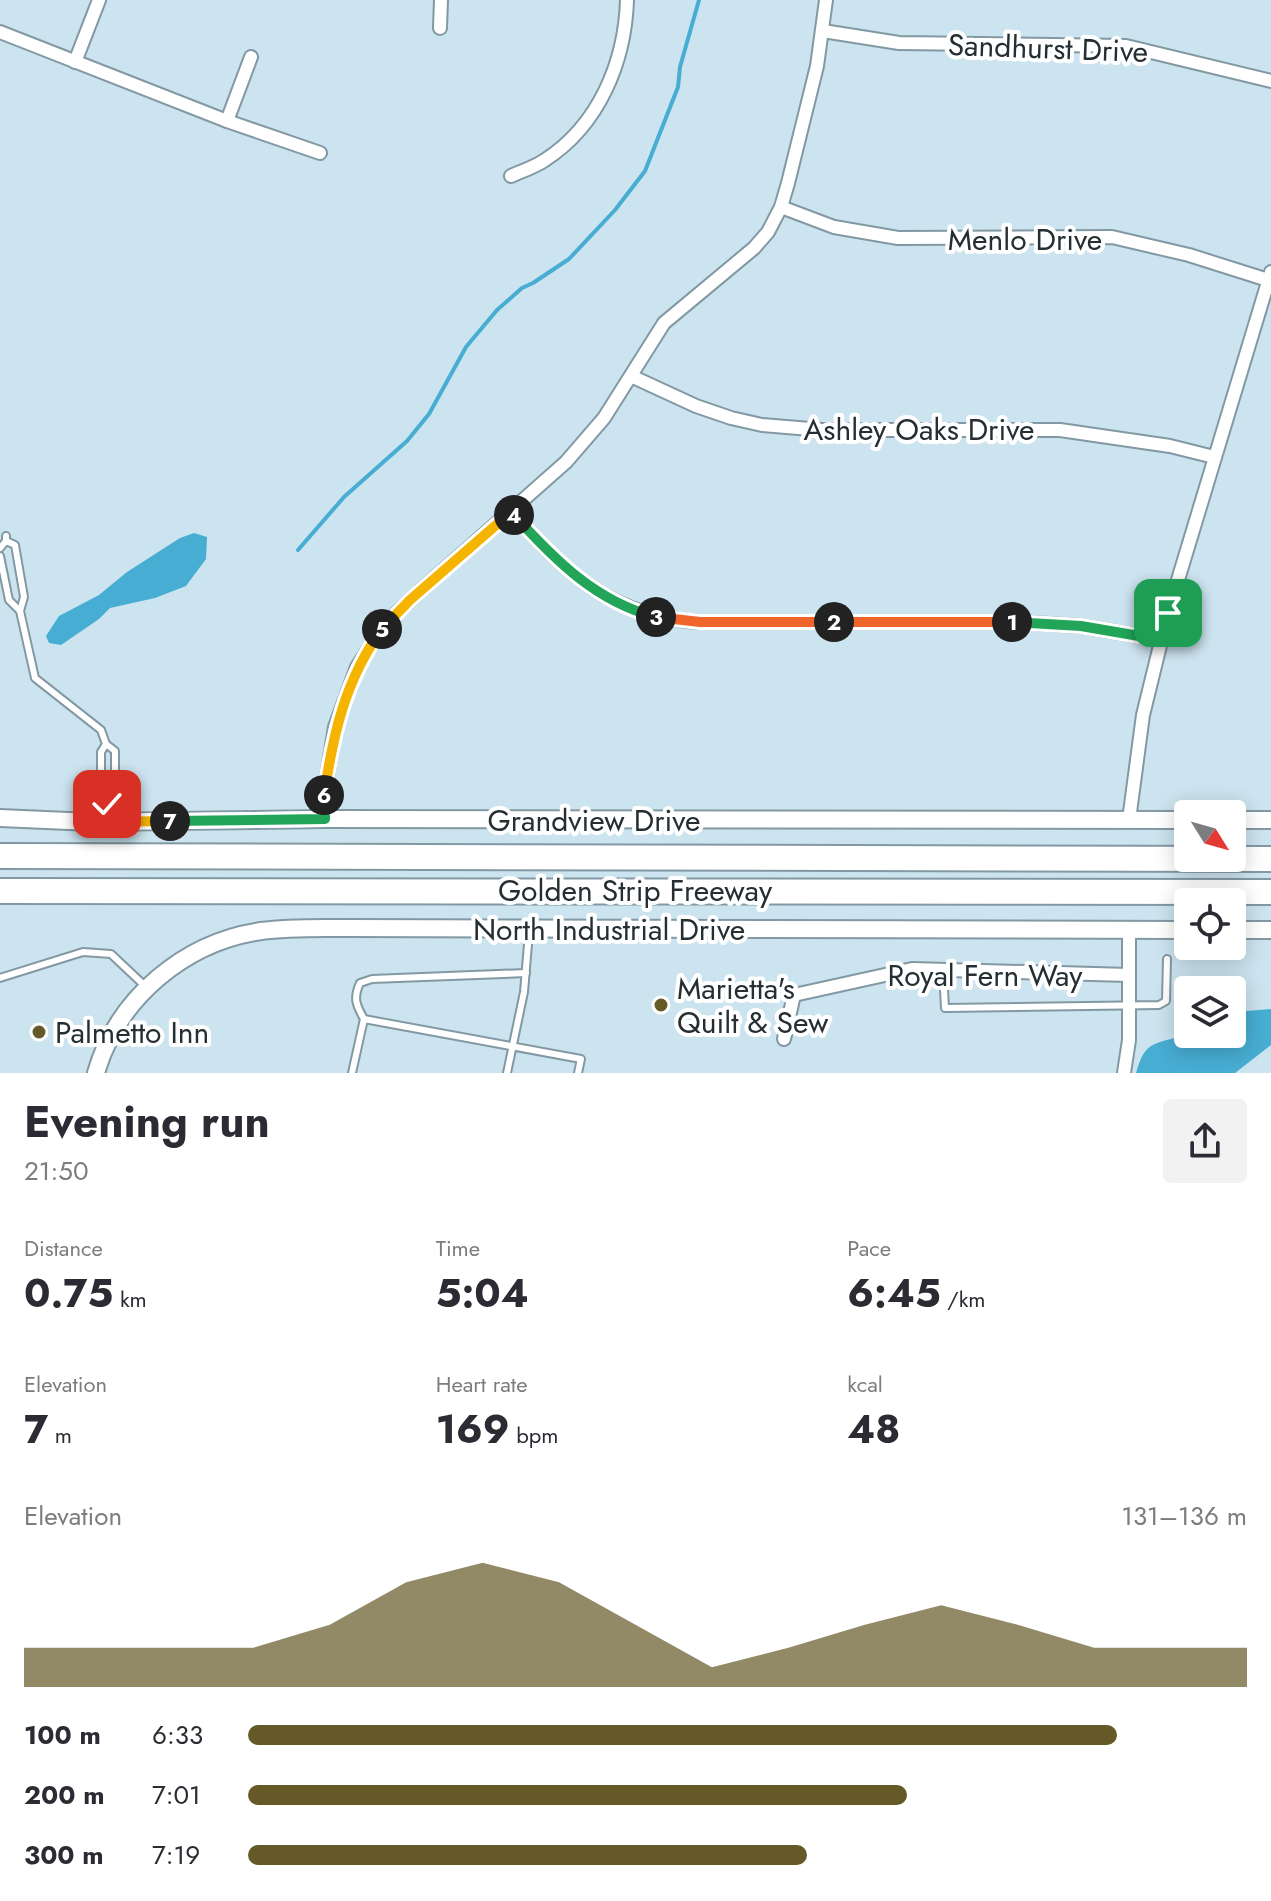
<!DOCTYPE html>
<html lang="en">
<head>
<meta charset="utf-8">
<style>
  :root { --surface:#fff; --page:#f2f2f3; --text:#2b2b33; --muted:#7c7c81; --accent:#655a27 }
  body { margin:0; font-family:Jost,sans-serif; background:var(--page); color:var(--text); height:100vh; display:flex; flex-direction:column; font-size:30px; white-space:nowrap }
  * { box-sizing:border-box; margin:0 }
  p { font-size:26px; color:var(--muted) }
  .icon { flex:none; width:44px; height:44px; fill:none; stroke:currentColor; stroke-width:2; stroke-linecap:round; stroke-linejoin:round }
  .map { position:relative; height:1073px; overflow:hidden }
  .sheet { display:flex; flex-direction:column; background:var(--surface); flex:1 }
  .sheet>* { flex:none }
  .needle { width:52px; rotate:127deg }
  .controls { position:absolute; left:1174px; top:800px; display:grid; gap:16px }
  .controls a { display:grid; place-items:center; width:72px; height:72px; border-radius:8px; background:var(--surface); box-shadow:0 4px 20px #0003; font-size:40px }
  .pin { position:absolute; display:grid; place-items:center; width:68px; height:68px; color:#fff; margin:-34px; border-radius:16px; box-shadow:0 4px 12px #0006 }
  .km { position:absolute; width:40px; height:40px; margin:-20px; border-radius:50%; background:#222; color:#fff; font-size:22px; line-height:40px; text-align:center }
  .round { display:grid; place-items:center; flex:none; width:84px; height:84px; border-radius:8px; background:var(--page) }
  .overview { display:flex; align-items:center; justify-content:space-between; height:136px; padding:0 24px }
  h1 { font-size:44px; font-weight:700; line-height:60px }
  .figures { display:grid; grid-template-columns:repeat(3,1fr); gap:12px; height:136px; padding:8px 24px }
  .figures div { display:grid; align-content:center }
  .figures b { font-size:40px; font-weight:700 }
  .figures small { font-size:22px; font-weight:400 }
  .figures p { font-size:22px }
  .chart { height:224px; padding:16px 24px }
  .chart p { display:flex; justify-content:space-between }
  .chart svg { width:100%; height:144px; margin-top:8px; fill:var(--accent); opacity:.7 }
  ul { padding:0 24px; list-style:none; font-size:26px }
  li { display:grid; grid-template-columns:128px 96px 1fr; align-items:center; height:60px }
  li i { height:20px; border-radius:10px; background:var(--accent) }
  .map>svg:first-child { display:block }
  .water { fill:#47add3 }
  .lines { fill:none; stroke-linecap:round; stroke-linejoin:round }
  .stream { stroke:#47add3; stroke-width:4 }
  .service-casing { stroke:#8299a3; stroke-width:10 }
  .minor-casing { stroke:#8299a3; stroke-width:16 }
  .tertiary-casing { stroke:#8299a3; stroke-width:20 }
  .motorway-casing { stroke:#8299a3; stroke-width:28 }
  .service { stroke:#fff; stroke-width:6 }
  .minor { stroke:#fff; stroke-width:12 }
  .tertiary { stroke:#fff; stroke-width:16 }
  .motorway { stroke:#fff; stroke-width:24 }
  .split-1-casing { stroke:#fff; stroke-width:16 }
  .split-2-casing { stroke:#fff; stroke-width:16 }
  .split-3-casing { stroke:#fff; stroke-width:16 }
  .split-4-casing { stroke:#fff; stroke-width:16 }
  .split-5-casing { stroke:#fff; stroke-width:16 }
  .split-6-casing { stroke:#fff; stroke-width:16 }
  .split-7-casing { stroke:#fff; stroke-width:16 }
  .split-8-casing { stroke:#fff; stroke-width:16 }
  .split-1 { stroke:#22a559; stroke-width:10 }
  .split-2 { stroke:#f0652b; stroke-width:10 }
  .split-3 { stroke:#f0652b; stroke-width:10 }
  .split-4 { stroke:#22a559; stroke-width:10 }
  .split-5 { stroke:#f5b400; stroke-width:10 }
  .split-6 { stroke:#f5b400; stroke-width:10 }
  .split-7 { stroke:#22a559; stroke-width:10 }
  .split-8 { stroke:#f5b400; stroke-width:10 }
  .poi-dot { fill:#655a27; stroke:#fff; stroke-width:3 }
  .labels { text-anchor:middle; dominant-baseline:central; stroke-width:8; stroke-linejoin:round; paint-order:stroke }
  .street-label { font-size:30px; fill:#252e32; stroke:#fff }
  .poi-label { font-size:30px; fill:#252e32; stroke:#fff; text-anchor:start }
</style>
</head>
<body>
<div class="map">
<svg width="1271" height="1073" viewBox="0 0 1271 1073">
  <rect width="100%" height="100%" fill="#cce4ef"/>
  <g class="water">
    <path d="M194,533L207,537L206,559L186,586L155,598L110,608L99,619L61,645L49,643L46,636L59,616L99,595L127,572L180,538Z"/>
    <path d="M1271,1009V1045L1235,1073H1136C1139,1063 1142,1052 1151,1046C1171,1035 1209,1034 1232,1034V1019L1246,1011Z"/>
  </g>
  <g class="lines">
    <path class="stream" d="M298,550L344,497L407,441L429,414L466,347L497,310L522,288L533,283L569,259L615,210L645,171L678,87L680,67L699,0"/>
    <g class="service-casing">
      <g id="service">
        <path d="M6,541L15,545L24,597L20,611L35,678L101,730L106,744L115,751V798L107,804L104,820"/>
        <path d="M0,548L6,541V536"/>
        <path d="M0,556L9,600L20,611"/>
        <path d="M106,744L101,752V799L107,804"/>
        <path d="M943,971L945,1008L1159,1005L1166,1001L1167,959"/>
        <path d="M0,978L83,952L111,954L146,987"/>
        <path d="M364,1019C356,1005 353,998 360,983L372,979L526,973"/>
        <path d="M352,1073L364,1019L581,1059L578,1073"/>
        <path d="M507,1073L524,992L529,932"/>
      </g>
    </g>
    <g class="minor-casing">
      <g id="minor">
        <path d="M440,28L441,0"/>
        <path d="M823,31L899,43L1126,46L1271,81"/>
        <path d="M0,32L227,121L320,153"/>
        <path d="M75,62L99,0"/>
        <path d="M227,121L251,57"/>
        <path d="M511,176C522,171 535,167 545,160C599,125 625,62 627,0"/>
        <path d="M781,207L834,227L898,238L1112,237L1189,255L1268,280"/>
        <path d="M631,376L696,406L731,418L762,425L822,430H1060L1170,446L1214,457"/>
        <path d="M511,512C569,575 610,617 700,622H1016L1081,626L1162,640"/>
        <path d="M325,819L324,795L335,727L357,667L383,627L410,600L566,462L604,418L664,323L754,248L768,232L781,207L788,183L817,66L826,0"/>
        <path d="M1129,820L1143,715L1168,613L1271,272"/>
        <path d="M784,1039L794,995L912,969L1129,975"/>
        <path d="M1124,1073L1129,1040V930"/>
      </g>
    </g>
    <g class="tertiary-casing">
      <g id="tertiary">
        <path d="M0,818L91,822L325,819L1188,820"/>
        <path d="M1232,820H1271"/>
        <path d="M1232,930H1271"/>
        <path d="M96,1073C117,999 184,942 261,931C290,927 319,928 348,928L1188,930"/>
      </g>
    </g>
    <g class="motorway-casing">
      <g id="motorway">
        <path d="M0,856L1271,859"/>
        <path d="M0,891L1271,892"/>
      </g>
    </g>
    <use href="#service" class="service"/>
    <use href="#minor" class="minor"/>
    <use href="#tertiary" class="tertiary"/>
    <use href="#motorway" class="motorway"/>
  </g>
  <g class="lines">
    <g class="split-1-casing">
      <path id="split-1" d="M1012,622L1081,626L1162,640L1168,613"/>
    </g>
    <g class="split-2-casing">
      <path id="split-2" d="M834,622H1012"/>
    </g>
    <g class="split-3-casing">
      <path id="split-3" d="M656,617L700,622H834"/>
    </g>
    <g class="split-4-casing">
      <path id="split-4" d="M514,515C554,559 596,602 656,617"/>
    </g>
    <g class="split-5-casing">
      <path id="split-5" d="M382,629L410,600L511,512L514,515"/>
    </g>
    <g class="split-6-casing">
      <path id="split-6" d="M324,795C333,735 345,680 382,629"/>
    </g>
    <g class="split-7-casing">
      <path id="split-7" d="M170,821L325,819L324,795"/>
    </g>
    <g class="split-8-casing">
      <path id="split-8" d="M107,804L104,822L170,821"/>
    </g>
    <use href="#split-1" class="split-1"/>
    <use href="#split-2" class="split-2"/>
    <use href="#split-3" class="split-3"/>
    <use href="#split-4" class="split-4"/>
    <use href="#split-5" class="split-5"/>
    <use href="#split-6" class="split-6"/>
    <use href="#split-7" class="split-7"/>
    <use href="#split-8" class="split-8"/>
  </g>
  <g class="poi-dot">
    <circle cx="661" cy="1005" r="8"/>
    <circle cx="39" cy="1032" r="8"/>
  </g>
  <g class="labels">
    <g class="street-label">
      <text transform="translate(1048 48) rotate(2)">Sandhurst Drive</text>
      <text x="1025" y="239">Menlo Drive</text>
      <text x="919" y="429">Ashley Oaks Drive</text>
      <text x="594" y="820">Grandview Drive</text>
      <text x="635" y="890">Golden Strip Freeway</text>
      <text x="609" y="929">North Industrial Drive</text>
      <text x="985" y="975">Royal Fern Way</text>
    </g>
    <g class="poi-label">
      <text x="677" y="988">Marietta's<tspan x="677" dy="34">Quilt &amp; Sew</tspan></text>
      <text x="55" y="1032">Palmetto Inn</text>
    </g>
  </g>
</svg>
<div class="controls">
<a><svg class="needle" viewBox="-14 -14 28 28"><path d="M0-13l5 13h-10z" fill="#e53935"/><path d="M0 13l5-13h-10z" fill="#7c7c81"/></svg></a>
<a><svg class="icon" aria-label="locate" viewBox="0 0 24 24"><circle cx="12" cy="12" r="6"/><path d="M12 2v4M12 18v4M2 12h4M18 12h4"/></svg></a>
<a><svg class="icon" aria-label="layers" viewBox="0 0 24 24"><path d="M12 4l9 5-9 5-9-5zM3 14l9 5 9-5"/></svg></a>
</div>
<div class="pin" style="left:1168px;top:613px;background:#1e9e55"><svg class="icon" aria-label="arrive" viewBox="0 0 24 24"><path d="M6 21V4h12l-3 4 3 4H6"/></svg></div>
<div class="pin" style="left:107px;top:804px;background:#d93025"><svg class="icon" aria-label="check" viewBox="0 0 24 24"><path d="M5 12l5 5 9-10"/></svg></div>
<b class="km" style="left:1012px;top:622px">1</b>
<b class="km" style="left:834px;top:622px">2</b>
<b class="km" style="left:656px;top:617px">3</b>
<b class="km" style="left:514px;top:515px">4</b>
<b class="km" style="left:382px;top:629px">5</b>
<b class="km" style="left:324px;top:795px">6</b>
<b class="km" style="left:170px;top:821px">7</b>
</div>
<section class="sheet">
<div class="overview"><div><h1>Evening run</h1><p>21:50</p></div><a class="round"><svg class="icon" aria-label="share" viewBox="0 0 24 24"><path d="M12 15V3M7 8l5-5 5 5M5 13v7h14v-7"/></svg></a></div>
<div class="figures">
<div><p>Distance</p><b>0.75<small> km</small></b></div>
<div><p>Time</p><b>5:04</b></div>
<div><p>Pace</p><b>6:45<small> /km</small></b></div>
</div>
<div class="figures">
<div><p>Elevation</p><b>7<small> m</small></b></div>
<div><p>Heart rate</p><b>169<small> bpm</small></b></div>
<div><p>kcal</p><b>48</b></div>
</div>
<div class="chart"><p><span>Elevation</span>131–136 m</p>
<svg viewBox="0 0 160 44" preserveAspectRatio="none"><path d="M0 44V32L10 32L20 32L30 32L40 25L50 12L60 6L70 12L80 25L90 38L100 32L110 25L120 19L130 25L140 32L150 32L160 32V44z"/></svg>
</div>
<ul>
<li><b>100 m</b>6:33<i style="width:87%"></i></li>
<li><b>200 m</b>7:01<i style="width:66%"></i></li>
<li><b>300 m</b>7:19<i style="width:56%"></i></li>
</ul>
</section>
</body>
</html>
